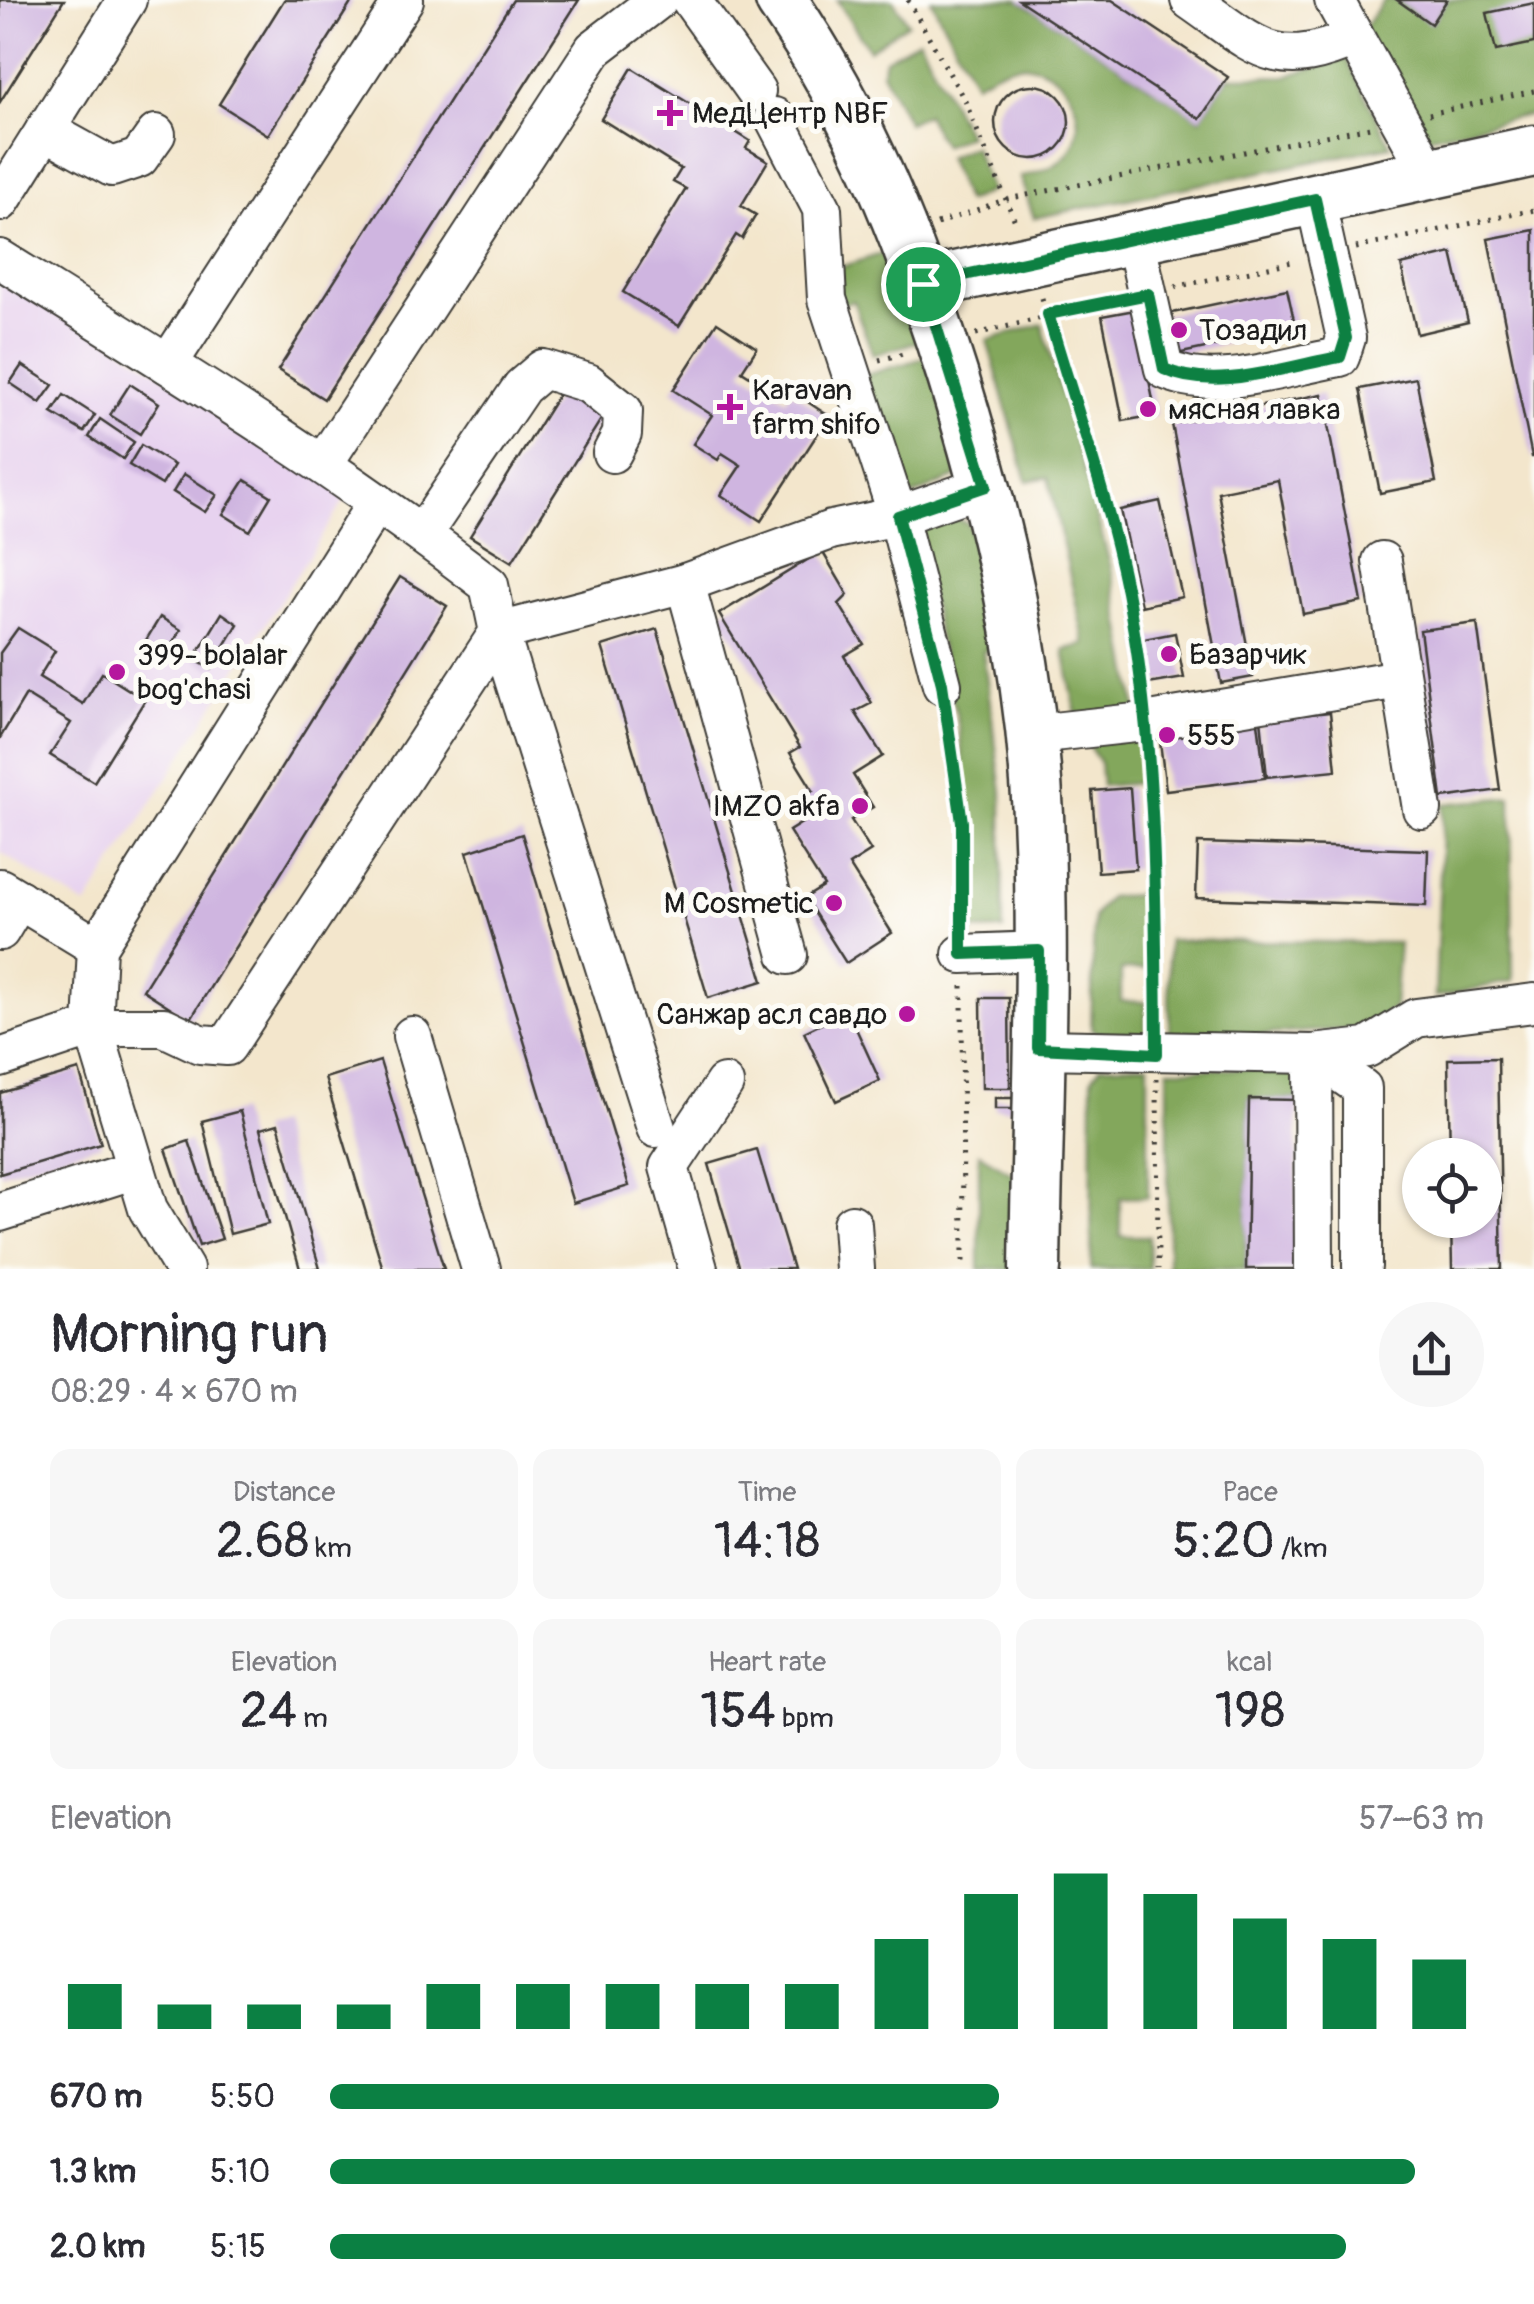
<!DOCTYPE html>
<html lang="en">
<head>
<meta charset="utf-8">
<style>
  :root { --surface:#fff; --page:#f7f7f7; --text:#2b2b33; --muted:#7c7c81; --accent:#0b8043 }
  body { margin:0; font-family:Pangolin,sans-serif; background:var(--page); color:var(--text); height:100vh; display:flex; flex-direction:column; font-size:38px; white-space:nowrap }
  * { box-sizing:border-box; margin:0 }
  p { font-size:32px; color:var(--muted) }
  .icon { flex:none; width:55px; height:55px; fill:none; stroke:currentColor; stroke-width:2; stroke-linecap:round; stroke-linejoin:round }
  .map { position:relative; height:1269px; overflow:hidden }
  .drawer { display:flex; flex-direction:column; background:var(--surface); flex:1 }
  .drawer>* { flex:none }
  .tools { position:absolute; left:1402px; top:1138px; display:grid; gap:20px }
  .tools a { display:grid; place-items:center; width:100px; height:100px; border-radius:50%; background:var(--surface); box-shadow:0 2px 8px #0004; font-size:50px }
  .pin { position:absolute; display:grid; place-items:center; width:85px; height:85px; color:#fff; margin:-42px; border:5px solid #fff; border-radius:50%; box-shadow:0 2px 10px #0007 }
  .round { display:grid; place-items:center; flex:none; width:105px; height:105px; border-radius:52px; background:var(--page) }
  .headline { display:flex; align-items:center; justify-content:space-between; height:170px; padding:0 50px }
  h1 { font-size:55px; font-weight:600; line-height:75px }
  .metrics { display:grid; grid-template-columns:repeat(3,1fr); gap:15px; height:170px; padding:10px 50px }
  .metrics div { display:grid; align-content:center; border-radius:20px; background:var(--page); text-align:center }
  .metrics b { font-size:50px; font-weight:600 }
  .metrics small { font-size:28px; font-weight:400 }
  .metrics p { font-size:28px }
  .chart { height:280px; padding:20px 50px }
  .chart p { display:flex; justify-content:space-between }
  .chart svg { width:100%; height:180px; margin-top:10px; stroke:var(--accent); stroke-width:6 }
  ul { padding:0 50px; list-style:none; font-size:32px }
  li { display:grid; grid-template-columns:160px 120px 1fr; align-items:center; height:75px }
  li i { height:25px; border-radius:12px; background:var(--accent) }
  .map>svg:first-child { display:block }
  .built { fill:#e7d2ef }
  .forest { fill:#83a75c; stroke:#50623c; stroke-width:2.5 }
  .building { fill:#cfb5e0 }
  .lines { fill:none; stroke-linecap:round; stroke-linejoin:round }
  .minor-casing { stroke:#3c3a36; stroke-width:42 }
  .major-casing { stroke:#3c3a36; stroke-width:55 }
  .path { stroke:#3c3a36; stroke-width:5; stroke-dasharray:2.5 8; stroke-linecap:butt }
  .minor { stroke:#fff; stroke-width:38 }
  .major { stroke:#fff; stroke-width:50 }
  .route-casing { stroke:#fff; stroke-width:20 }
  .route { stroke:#0b8043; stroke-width:12 }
  .poi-dot { fill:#b5179e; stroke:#fdfcf7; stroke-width:4 }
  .labels { text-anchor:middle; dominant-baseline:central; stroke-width:10; stroke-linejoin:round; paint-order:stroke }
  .poi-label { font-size:30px; fill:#1c1c1c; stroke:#fdfcf7; text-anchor:start }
</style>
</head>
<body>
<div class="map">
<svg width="1534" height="1269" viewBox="0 0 1534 1269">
  <rect width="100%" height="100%" fill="#fdfcf7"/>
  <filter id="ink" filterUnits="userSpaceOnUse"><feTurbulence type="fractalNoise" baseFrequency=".01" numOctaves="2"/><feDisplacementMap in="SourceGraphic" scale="20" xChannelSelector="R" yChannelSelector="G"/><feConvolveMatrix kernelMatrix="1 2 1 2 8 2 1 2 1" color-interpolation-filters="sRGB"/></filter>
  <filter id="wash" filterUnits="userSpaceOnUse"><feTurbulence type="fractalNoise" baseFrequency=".0048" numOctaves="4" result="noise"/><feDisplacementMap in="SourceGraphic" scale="40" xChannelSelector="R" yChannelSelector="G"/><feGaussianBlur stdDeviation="2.25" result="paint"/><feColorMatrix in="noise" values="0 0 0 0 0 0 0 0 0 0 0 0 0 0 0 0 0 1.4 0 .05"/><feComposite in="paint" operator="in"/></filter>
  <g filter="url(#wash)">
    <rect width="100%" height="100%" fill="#f3e6cc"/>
    <path class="built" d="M0,271L349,493L86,906L0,852Z"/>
    <g class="forest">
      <path d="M837,0H893L908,23L869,50Z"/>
      <path d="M931,0H1019L1200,119L1228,77L1286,76L1346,58L1391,146L1034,218L1020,177C1038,172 1056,169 1068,153C1093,120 1067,68 1026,65C1008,63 991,75 975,83Z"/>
      <path d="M1384,0H1397L1431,23L1447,0H1534V114L1423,138L1363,29Z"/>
      <path d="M919,39L968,135L943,146L926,114L908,123L882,72L885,59Z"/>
      <path d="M973,146L991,191L966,202L947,157Z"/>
      <path d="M890,251L924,340L873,355L853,301L835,307L838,268Z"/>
      <path d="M1042,324L1111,567L1137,711L1079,716L1075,710L1064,650L1085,644L1048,477L1027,481L987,340Z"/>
      <path d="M930,356L962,465L956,477L901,501L862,376Z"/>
      <path d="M950,517L968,523L1006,646L983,651L1002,791L1003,930L970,931L969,828L959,728L915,530Z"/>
      <path d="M1139,738L1142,783L1102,786L1100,763L1087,743Z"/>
      <path d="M1511,797L1513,981L1435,997L1443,804Z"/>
      <path d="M1146,894V969L1121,970V1001L1146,1002V1040L1098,1033L1091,1029L1094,916L1109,897Z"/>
      <path d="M1168,940L1399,943L1394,1007L1368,1028L1170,1040Z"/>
      <path d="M1148,1064V1197L1120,1198V1236H1149V1269H1091L1092,1078L1101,1066Z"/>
      <path d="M1168,1069H1297L1298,1100L1249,1099L1246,1269H1168Z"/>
      <path d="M979,1153L1016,1176V1269H979Z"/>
    </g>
    <g id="blocks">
      <g class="building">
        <path d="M0,0H64L0,102Z"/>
        <path d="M284,0H353L268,135L219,104Z"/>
        <path d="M513,0H579L324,399L278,370Z"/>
        <path d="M1019,0H1112L1228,77L1200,119Z"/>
        <path d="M1397,0H1447L1431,24Z"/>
        <path d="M1534,3V43L1496,51L1487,13Z"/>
        <path d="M632,68L750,141L746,148L768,161L741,206L756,215L742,239L736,235L679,326L623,292L686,189L673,182L681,169L601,119Z"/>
        <circle cx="1032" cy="122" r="37"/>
        <path d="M1534,230V457H1532L1488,239Z"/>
        <path d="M1452,253L1468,322L1417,334L1401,265Z"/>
        <path d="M1287,289L1296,329L1172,355L1163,315Z"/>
        <path d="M1135,310L1156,415L1123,421L1102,316Z"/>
        <path d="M717,322L757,348L742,371L786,399L791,391L829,416L761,521L721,495L741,465L722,453L718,460L693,444L712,415L673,390Z"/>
        <path d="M22,365L53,385L40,403L10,383Z"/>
        <path d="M1416,378L1436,482L1380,493L1360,389Z"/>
        <path d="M130,384L159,403L140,434L110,415Z"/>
        <path d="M563,387L605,413L512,562L470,536Z"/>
        <path d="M1322,394L1362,602L1303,614L1278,480L1218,492L1253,677L1221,683L1172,424Z"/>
        <path d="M64,395L95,415L84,432L52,413Z"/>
        <path d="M100,419L134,442L123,459L89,437Z"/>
        <path d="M141,445L174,465L162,485L129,465Z"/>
        <path d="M184,474L217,495L205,512L173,492Z"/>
        <path d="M245,480L271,496L250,531L223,514Z"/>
        <path d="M1160,501L1182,597L1141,606L1120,510Z"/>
        <path d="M822,551L848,595L839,604L864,644L844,656L872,703L855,712L883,756L853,775L873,807L851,820L871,851L849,865L892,933L846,963L805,898L824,886L789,831L808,819L796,800L813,790L790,753L800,747L719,614Z"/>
        <path d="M400,577L447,606L190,1020L143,990Z"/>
        <path d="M222,613L238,624L211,669L194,659Z"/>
        <path d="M160,617L181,630L160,663L140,650Z"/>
        <path d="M1477,623L1500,790L1442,798L1420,630Z"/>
        <path d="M18,628L55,651L39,677L83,704L102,673L145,700L94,782L50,755L71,723L26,695L0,738V653Z"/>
        <path d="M657,629L763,981L708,998L602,646Z"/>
        <path d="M1175,633L1184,678L1148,684L1139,640Z"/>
        <path d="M1330,712L1336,770L1267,777L1261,719Z"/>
        <path d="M1257,714L1265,778L1166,790L1158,726Z"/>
        <path d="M1130,788L1136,869L1098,872L1092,791Z"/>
        <path d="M522,834L629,1186L573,1203L467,852Z"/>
        <path d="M1198,843L1428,850L1426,906L1196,898Z"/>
        <path d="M981,998H1009L1010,1088H982Z"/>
        <path d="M848,1011L880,1081L836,1101L804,1032Z"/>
        <path d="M1498,1058L1502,1269H1452L1451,1220H1485V1155H1450L1448,1059Z"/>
        <path d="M380,1061L444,1269H383L325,1078Z"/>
        <path d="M79,1070L101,1144L0,1174V1093Z"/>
        <rect x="995" y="1098" width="18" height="11"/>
        <path d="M1249,1099L1298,1100L1295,1269H1246Z"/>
        <path d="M240,1111L268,1224L230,1234L202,1121Z"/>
        <path d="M278,1124L320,1269H300L260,1129Z"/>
        <path d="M189,1141L222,1239L199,1246L166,1149Z"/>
        <path d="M757,1150L793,1269H740L709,1164Z"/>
      </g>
    </g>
  </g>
  <g filter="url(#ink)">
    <use href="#blocks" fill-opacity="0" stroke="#3c3a36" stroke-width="2.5"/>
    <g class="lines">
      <g class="minor-casing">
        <g id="minor">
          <path d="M691,0L756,91"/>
          <path d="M1190,0C1254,44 1274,74 1353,38"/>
          <path d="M1334,0L1430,174"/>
          <path d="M774,117L822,209L827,299L898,516L942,685"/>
          <path d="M45,130L112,167L139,158L156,134"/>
          <path d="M0,202L127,0"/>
          <path d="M1135,238L1164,369C1214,393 1287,366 1340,357L1346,338L1315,199"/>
          <path d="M0,259C166,363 334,465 489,585L499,632L227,1046L200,1044L164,1027H93L97,947L377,502"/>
          <path d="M168,364L404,0"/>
          <path d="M323,464L594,49L658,0"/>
          <path d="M423,533L522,387L543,369L588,383L623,411L622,434L612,453"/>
          <path d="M1382,561L1422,809"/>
          <path d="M685,583L788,955"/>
          <path d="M1053,732L1144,722L1399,679"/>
          <path d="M0,888L97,947"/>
          <path d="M0,931L19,899"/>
          <path d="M962,954L1039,951"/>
          <path d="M412,1036L481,1269"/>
          <path d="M1038,1049L1313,1054L1314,1269"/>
          <path d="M1313,1054L1362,1088V1267"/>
          <path d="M1313,1054L1367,1048L1416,1018L1534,1003"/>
          <path d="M0,1058L93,1027L148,1209L184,1269"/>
          <path d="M656,1128L499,632L685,583L831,530L898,516L987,485"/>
          <path d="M0,1212L136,1169"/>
          <path d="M852,1224L855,1269"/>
          <path d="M698,1269L669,1167L724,1084"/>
        </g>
      </g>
      <g class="major-casing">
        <g id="major">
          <path d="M781,0C861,115 911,244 953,377C997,519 1031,665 1038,815C1045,966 1037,1118 1035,1269"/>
          <path d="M923,284L1534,151"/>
        </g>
      </g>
      <g class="path">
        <path d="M908,0L965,101L1017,226"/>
        <path d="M1429,114L1534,91"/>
        <path d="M937,224L1007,199L1370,127"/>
        <path d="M1356,248L1534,210"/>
        <path d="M1175,287L1297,261"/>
        <path d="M1042,298L1127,592L1140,694"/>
        <path d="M976,334L1116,300"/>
        <path d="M879,360L907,353"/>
        <path d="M947,717L962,822V925"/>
        <path d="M1146,755L1157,1018"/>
        <path d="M962,986L963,1269"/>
        <path d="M1157,1079L1158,1269"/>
      </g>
      <use href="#minor" class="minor"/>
      <use href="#major" class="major"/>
    </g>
  </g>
  <g class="lines" filter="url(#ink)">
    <g class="route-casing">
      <path id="route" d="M1315,199L1346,338L1340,357C1286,366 1215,393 1164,369L1148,294L1048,314C1075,406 1108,498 1127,592C1156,742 1156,901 1157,1054L1038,1048L1039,951L962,954V822L942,684L898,516L986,486L923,284Z"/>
    </g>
    <use href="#route" class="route"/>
  </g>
  <g class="poi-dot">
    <path d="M665 98h10v10h10v10h-10v10h-10v-10h-10v-10h10z"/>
    <circle cx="1179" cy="330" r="10"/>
    <path d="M725 392h10v10h10v10h-10v10h-10v-10h-10v-10h10z"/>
    <circle cx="1148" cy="409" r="10"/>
    <circle cx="1169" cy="654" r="10"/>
    <circle cx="117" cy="672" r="10"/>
    <circle cx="1167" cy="735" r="10"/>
    <circle cx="860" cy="806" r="10"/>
    <circle cx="834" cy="903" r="10"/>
    <circle cx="907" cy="1014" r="10"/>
  </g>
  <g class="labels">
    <g class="poi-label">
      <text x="692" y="113">МедЦентр NBF</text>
      <text x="1199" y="330">Тозадил</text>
      <text x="752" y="390">Karavan<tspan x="752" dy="34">farm shifo</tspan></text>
      <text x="1168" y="409">мясная лавка</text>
      <text x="1189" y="654">Базарчик</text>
      <text x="137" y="655">399- bolalar<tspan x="137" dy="34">bog'chasi</tspan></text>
      <text x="1187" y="735">555</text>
      <text x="840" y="806" text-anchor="end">IMZO akfa</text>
      <text x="814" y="903" text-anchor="end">M Cosmetic</text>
      <text x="887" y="1014" text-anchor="end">Санжар асл савдо</text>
    </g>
  </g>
</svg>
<div class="tools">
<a><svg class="icon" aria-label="locate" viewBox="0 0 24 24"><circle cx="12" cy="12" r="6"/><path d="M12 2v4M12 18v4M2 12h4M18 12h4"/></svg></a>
</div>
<div class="pin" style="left:923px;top:284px;background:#1e9e55"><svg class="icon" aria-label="arrive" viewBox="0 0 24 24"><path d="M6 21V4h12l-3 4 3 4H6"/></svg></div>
</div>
<section class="drawer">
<div class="headline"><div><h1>Morning run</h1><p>08:29 · 4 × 670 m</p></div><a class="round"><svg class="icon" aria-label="share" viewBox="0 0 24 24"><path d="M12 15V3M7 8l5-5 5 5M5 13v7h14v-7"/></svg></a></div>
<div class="metrics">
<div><p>Distance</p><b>2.68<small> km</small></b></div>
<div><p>Time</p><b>14:18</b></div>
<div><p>Pace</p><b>5:20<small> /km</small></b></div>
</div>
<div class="metrics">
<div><p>Elevation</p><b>24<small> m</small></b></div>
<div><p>Heart rate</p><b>154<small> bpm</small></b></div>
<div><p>kcal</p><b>198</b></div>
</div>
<div class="chart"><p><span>Elevation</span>57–63 m</p>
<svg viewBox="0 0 160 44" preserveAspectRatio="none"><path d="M5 44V33M15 44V38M25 44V38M35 44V38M45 44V33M55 44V33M65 44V33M75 44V33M85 44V33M95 44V22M105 44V11M115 44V6M125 44V11M135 44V17M145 44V22M155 44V27"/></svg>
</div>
<ul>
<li><b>670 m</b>5:50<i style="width:58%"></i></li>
<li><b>1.3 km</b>5:10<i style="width:94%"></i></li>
<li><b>2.0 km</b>5:15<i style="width:88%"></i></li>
</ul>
</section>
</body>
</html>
